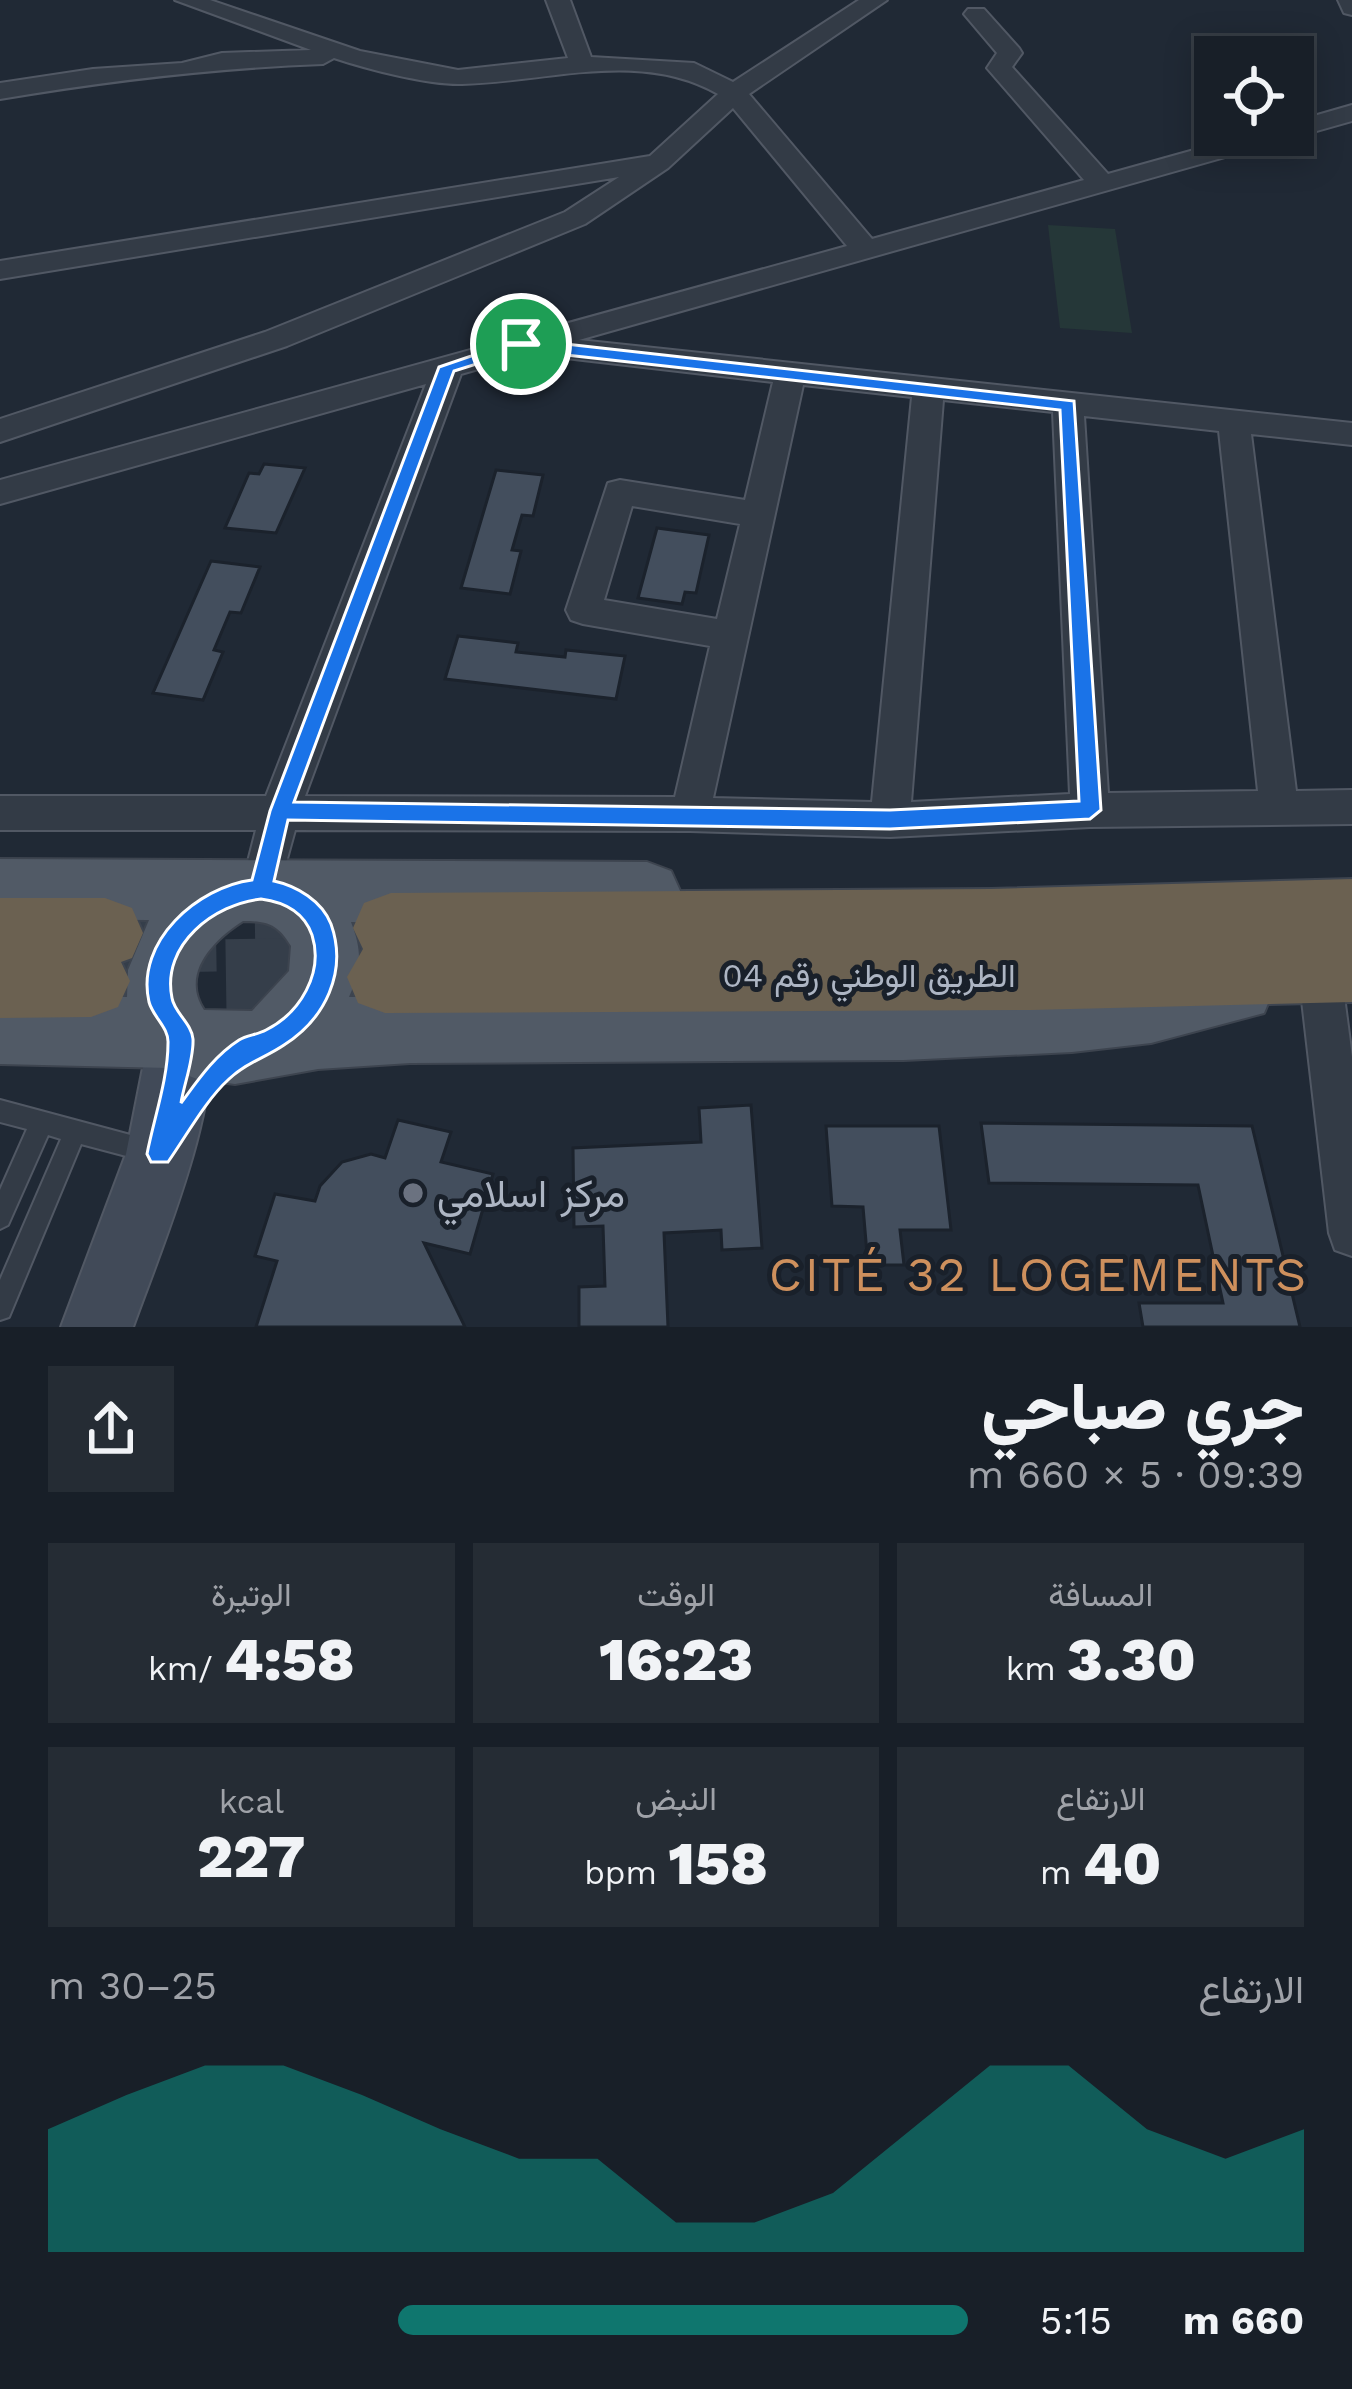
<!DOCTYPE html>
<html lang="ar">
<head>
<meta charset="utf-8">
<style>
  :root { --surface:#181f28; --page:#252c34; --text:#f1f3f6; --muted:#9fa2a8; --line:#363d45; --accent:#0f766e }
  body { margin:0; font-family:"Work Sans",Vazirmatn,sans-serif; background:var(--page); color:var(--text); direction:rtl; height:100vh; display:flex; flex-direction:column; font-size:45px; white-space:nowrap }
  * { box-sizing:border-box; margin:0 }
  p { font-size:39px; color:var(--muted) }
  .icon { flex:none; width:66px; height:66px; fill:none; stroke:currentColor; stroke-width:2; stroke-linecap:round; stroke-linejoin:round }
  .map { position:relative; height:1327px; overflow:hidden; direction:ltr }
  .sheet { display:flex; flex-direction:column; background:var(--surface); flex:1 }
  .sheet>* { flex:none }
  .buttons { position:absolute; left:1194px; top:36px; display:grid; gap:24px }
  .buttons a { display:grid; place-items:center; width:120px; height:120px; border-radius:0px; background:var(--surface); box-shadow:0 6px 30px #0003,0 0 0 3px var(--line); font-size:60px }
  .pin { position:absolute; display:grid; place-items:center; width:102px; height:102px; color:#fff; margin:-51px; border:6px solid #fff; border-radius:50%; box-shadow:0 3px 12px #0007 }
  .round { display:grid; place-items:center; flex:none; width:126px; height:126px; border-radius:0px; background:var(--page) }
  .summary { display:flex; align-items:center; justify-content:space-between; height:204px; padding:0 48px }
  h1 { font-size:66px; font-weight:800; line-height:90px }
  .figures { display:grid; grid-template-columns:repeat(3,1fr); gap:18px; height:204px; padding:12px 48px }
  .figures div { display:grid; align-content:center; border-radius:0px; background:var(--page); text-align:center }
  .figures b { font-size:60px; font-weight:800 }
  .figures small { font-size:33px; font-weight:400 }
  .figures p { font-size:33px }
  .chart { height:336px; padding:24px 48px }
  .chart p { display:flex; justify-content:space-between }
  .chart svg { width:100%; height:216px; margin-top:12px; fill:var(--accent); opacity:.7 }
  ul { padding:0 48px; list-style:none; font-size:39px }
  li { display:grid; grid-template-columns:192px 144px 1fr; align-items:center; height:90px }
  li i { height:30px; border-radius:15px; background:var(--accent) }
  .map>svg:first-child { display:block }
  .green { fill:#253738 }
  .building { fill:#434e5d; stroke:#1b222c; stroke-width:3 }
  .lines { fill:none; stroke-linecap:round; stroke-linejoin:round }
  .highway-tunnel { stroke:#353e4a; stroke-width:80; stroke-dasharray:80 39; stroke-linecap:butt }
  .lane-casing { stroke:#515864; stroke-width:4 }
  .street-casing { stroke:#515864; stroke-width:4 }
  .secondary-casing { stroke:#515864; stroke-width:4 }
  .primary-casing { stroke:#3d444f; stroke-width:4 }
  .highway-casing { stroke:#3e4550; stroke-width:4 }
  .lane { fill:#333b46; fill-rule:evenodd }
  .street { fill:#333b46; fill-rule:evenodd }
  .secondary { fill:#414a58; fill-rule:evenodd }
  .primary { fill:#515a66; fill-rule:evenodd }
  .highway { fill:#6b6151; fill-rule:evenodd }
  .route { fill:#1a73e8; stroke:#fff; stroke-width:3; fill-rule:evenodd }
  .worship-dot { fill:#6b7280; stroke:#19202a; stroke-width:4.5 }
  .labels { text-anchor:middle; dominant-baseline:central; stroke-width:10; stroke-linejoin:round; paint-order:stroke }
  .street-label { font-size:33px; fill:#adb5c3; stroke:#19202a }
  .near-poi-label { font-size:39px; fill:#adb5c3; stroke:#19202a; text-anchor:start }
  .near-quarter-label { font-size:48px; letter-spacing:3px; fill:#ce905d; stroke:#19202a }
</style>
</head>
<body>
<div class="map">
<svg width="1352" height="1327" viewBox="0 0 1352 1327">
  <rect width="100%" height="100%" fill="#202935"/>
  <path class="green" d="M1048,225L1115,229L1132,333L1060,328Z"/>
  <g class="building">
    <path d="M264,464L305,468L276,533L225,528L249,473L259,474Z"/>
    <path d="M496,470L543,475L533,516L522,515L512,550L521,551L510,594L461,588Z"/>
    <path d="M657,528L709,535L696,593L685,592L682,604L638,598Z"/>
    <path d="M211,561L260,567L241,613L230,612L214,650L223,652L203,700L153,693Z"/>
    <path d="M458,636L518,643L516,652L565,657L566,650L625,656L616,699L445,679Z"/>
    <path d="M751,1105L762,1248L722,1250L721,1230L664,1233L668,1327H579V1287L605,1286L603,1226L574,1227L573,1148L701,1142L699,1108Z"/>
    <path d="M398,1120L451,1132L441,1162L493,1174L470,1254L424,1243L465,1327H256L277,1261L255,1256L275,1194L315,1201L320,1186L342,1162L371,1154L385,1158Z"/>
    <path d="M981,1123L1252,1126L1300,1327H1143L1139,1303H1223L1198,1185L989,1183Z"/>
    <path d="M826,1126H939L951,1230H900L904,1265H868L863,1207L832,1206Z"/>
  </g>
  <g class="lines">
    <g class="highway-tunnel">
      <path d="M136,933L369,929"/>
      <path d="M107,981L370,977"/>
    </g>
    <g class="lane-casing">
      <path id="lane" d="M0,1100L149,1140L157,1143L160,1151L157,1159L149,1162L81,1144L9,1317L0,1320V1280L61,1139L48,1135L8,1225L0,1229V1190L27,1129L0,1122Z"/>
    </g>
    <g class="street-casing">
      <g id="street">
        <path d="M175,0H210L360,51L458,70L568,58L546,0H570L591,57L694,63L733,82L859,0H887L749,94L872,239L1084,180L987,68L997,53L964,14L968,9H984L1019,48L1022,53L1012,67L1108,174L1248,135H1293V122L1352,105V121L579,340L1352,423V445L1251,434L1296,791L1352,790V824L1090,827L890,837L690,831L295,830L275,902L261,907L247,902L241,889L256,830H0V796H266L426,384L0,504V480L847,246L733,108L668,168L585,224L287,346L0,442V419L265,332L565,212L619,177L0,279V261L650,156L718,94C640,49 548,82 462,84C428,85 367,69 334,58L323,64C215,68 107,81 0,99V83L93,69L182,63L222,53L311,50ZM531,354L773,382L745,500L620,480L608,483L566,610L571,620L583,624L710,646L675,797L305,796L461,374ZM803,385L912,397L872,802L713,798ZM943,400L1053,412L1070,794L911,802ZM1084,416L1219,431L1258,791L1108,793ZM632,506L740,524L717,619L604,600Z"/>
        <path d="M1338,0H1352V15L1344,13Z"/>
        <path d="M1319,946L1334,952L1340,966L1352,1057V1256L1335,1250L1329,1233L1298,966L1304,952Z"/>
      </g>
    </g>
    <g class="secondary-casing">
      <path id="secondary" d="M181,1006L204,1015C233,1082 158,1256 133,1327H61L126,1154L149,1037L158,1015Z"/>
    </g>
    <g class="primary-casing">
      <path id="primary" d="M0,859L647,862L671,871L681,893L671,915L647,924L351,922C362,950 362,969 349,997L904,992L1072,984L1151,975L1239,956L1264,965L1274,989L1264,1013L1151,1043L1072,1052L904,1060L410,1063L318,1069L235,1084L197,1079L169,1068L0,1064V994L127,997L128,970L149,920L0,919ZM243,921C267,921 278,924 291,946L289,971L252,1011L204,1010C180,974 213,940 243,921Z"/>
    </g>
    <g class="highway-casing">
      <g id="highway">
        <path d="M1352,879V1002L1031,1010L385,1013L358,1003L347,977L363,949L353,928L364,903L391,893L991,889Z"/>
        <path d="M0,898H105L132,908L143,933L132,958L121,962L130,981L118,1007L91,1017L0,1018Z"/>
      </g>
    </g>
    <use href="#lane" class="lane"/>
    <use href="#street" class="street"/>
    <use href="#secondary" class="secondary"/>
    <use href="#primary" class="primary"/>
    <use href="#highway" class="highway"/>
  </g>
  <path class="route" d="M521,339L1074,401L1101,810L1090,819L890,829L288,820L274,881C297,886 322,901 331,924C348,972 325,1019 284,1045C265,1058 247,1062 229,1079C205,1101 187,1135 168,1162H151L147,1154C154,1118 168,1079 168,1043C169,1028 153,1017 149,1002C135,941 198,887 252,880L270,811L439,367ZM521,350L1060,410L1079,801L890,810L294,802L454,371ZM261,899C284,902 304,912 312,935C324,973 300,1013 266,1030C257,1035 247,1035 239,1040C214,1056 198,1080 181,1103C184,1084 194,1059 193,1039C192,1024 174,1012 172,998C161,944 215,904 261,899Z"/>
  <circle class="worship-dot" cx="413" cy="1193" r="12"/>
  <g class="labels">
    <g class="street-label">
      <text x="869" y="975">الطريق الوطني رقم 04</text>
    </g>
    <g class="near-poi-label">
      <text x="437" y="1193">مركز اسلامي</text>
    </g>
    <g class="near-quarter-label">
      <text x="1039" y="1274">CITÉ 32 LOGEMENTS</text>
    </g>
  </g>
</svg>
<div class="buttons">
<a><svg class="icon" aria-label="locate" viewBox="0 0 24 24"><circle cx="12" cy="12" r="6"/><path d="M12 2v4M12 18v4M2 12h4M18 12h4"/></svg></a>
</div>
<div class="pin" style="left:521px;top:344px;background:#1e9e55"><svg class="icon" aria-label="arrive" viewBox="0 0 24 24"><path d="M6 21V4h12l-3 4 3 4H6"/></svg></div>
</div>
<section class="sheet">
<div class="summary"><div><h1>جري صباحي</h1><p>09:39 · 5 × 660 m</p></div><a class="round"><svg class="icon" aria-label="share" viewBox="0 0 24 24"><path d="M12 15V3M7 8l5-5 5 5M5 13v7h14v-7"/></svg></a></div>
<div class="figures">
<div><p>المسافة</p><b>3.30<small> km</small></b></div>
<div><p>الوقت</p><b>16:23</b></div>
<div><p>الوتيرة</p><b>4:58<small> /km</small></b></div>
</div>
<div class="figures">
<div><p>الارتفاع</p><b>40<small> m</small></b></div>
<div><p>النبض</p><b>158<small> bpm</small></b></div>
<div><p>kcal</p><b>227</b></div>
</div>
<div class="chart"><p><span>الارتفاع</span>25–30 m</p>
<svg viewBox="0 0 160 44" preserveAspectRatio="none"><path d="M0 44V19L10 12L20 6L30 6L40 12L50 19L60 25L70 25L80 38L90 38L100 32L110 19L120 6L130 6L140 19L150 25L160 19V44z"/></svg>
</div>
<ul>
<li><b>660 m</b>5:15<i style="width:62%"></i></li>
</ul>
</section>
</body>
</html>
